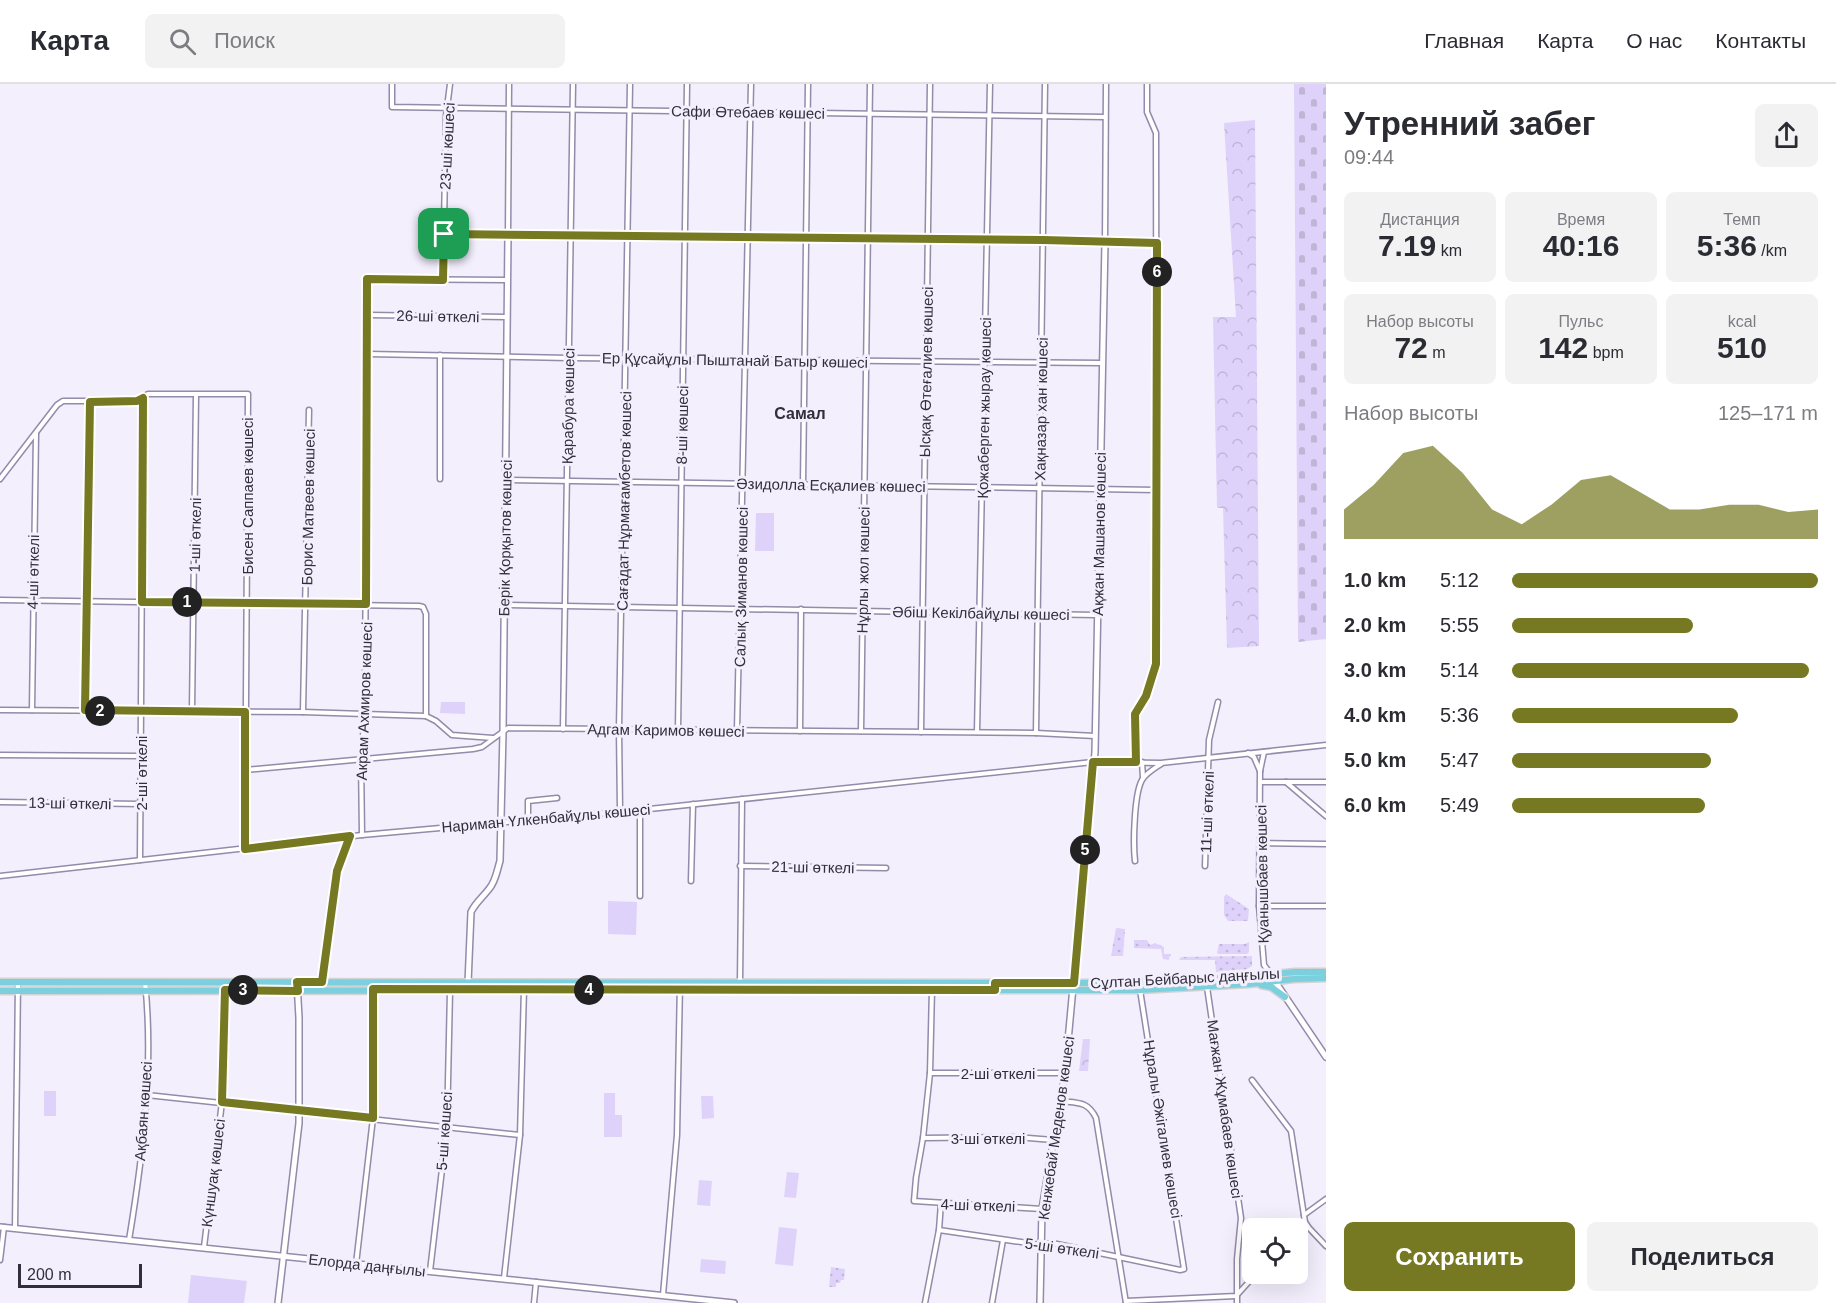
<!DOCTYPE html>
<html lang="ru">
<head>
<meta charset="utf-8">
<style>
  :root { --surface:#fff; --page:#f2f2f3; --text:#2b2b33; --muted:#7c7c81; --line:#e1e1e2; --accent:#767921 }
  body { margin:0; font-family:Helvetica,sans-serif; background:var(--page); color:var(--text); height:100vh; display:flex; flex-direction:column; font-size:22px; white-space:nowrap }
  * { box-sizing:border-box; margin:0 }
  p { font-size:20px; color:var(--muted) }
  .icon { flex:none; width:33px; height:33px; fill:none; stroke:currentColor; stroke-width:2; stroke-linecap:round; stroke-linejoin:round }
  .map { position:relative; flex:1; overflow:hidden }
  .panel { display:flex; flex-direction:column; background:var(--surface); width:510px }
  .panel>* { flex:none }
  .buttons { position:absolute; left:1242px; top:1134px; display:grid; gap:12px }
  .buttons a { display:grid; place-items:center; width:66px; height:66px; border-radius:9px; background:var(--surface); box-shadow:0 6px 24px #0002; font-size:30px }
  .scale { position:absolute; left:18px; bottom:15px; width:124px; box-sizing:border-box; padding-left:6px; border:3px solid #322e3b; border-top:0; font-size:16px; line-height:21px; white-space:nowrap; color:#322e3b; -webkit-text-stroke:4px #f3effd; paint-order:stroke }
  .pin { position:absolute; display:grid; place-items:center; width:51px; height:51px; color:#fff; margin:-26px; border-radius:12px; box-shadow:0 3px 9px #0006 }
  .km { position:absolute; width:30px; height:30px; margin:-15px; border-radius:50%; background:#222; color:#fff; font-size:16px; line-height:30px; text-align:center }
  .round { display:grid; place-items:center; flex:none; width:63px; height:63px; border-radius:9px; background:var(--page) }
  .summary { display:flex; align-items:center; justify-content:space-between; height:102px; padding:0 18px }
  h1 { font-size:33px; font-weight:600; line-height:45px }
  .figures { display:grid; grid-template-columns:repeat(3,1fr); gap:9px; height:102px; padding:6px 18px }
  .figures div { display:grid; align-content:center; border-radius:9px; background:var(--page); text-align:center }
  .figures b { font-size:30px; font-weight:600 }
  .figures small { font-size:16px; font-weight:400 }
  .figures p { font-size:16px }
  .chart { height:168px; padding:12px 18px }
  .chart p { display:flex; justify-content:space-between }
  .chart svg { width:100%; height:108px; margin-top:6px; fill:var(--accent); opacity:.7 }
  .action { display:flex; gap:12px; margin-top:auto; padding:12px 18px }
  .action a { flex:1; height:69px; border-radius:9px; background:var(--accent); color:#fff; font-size:24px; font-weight:600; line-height:69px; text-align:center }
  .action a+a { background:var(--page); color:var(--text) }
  ul { padding:0 18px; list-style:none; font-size:20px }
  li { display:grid; grid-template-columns:96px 72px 1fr; align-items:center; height:45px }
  li i { height:15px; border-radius:8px; background:var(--accent) }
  header { display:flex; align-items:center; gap:36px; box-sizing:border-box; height:84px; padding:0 30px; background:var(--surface); border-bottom:2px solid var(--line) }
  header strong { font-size:28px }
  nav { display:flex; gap:33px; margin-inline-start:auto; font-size:21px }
  .search { width:420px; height:54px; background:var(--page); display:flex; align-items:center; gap:15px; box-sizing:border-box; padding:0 21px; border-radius:9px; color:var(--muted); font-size:22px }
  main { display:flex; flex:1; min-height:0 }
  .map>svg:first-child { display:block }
  .green { fill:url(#green-dots) }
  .forest { fill:url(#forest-crowns) }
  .cemetery { fill:url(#cemetery-stones) }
  .pitch { fill:#dfd2fa }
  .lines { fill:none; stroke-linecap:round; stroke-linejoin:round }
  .street-casing { stroke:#948aaa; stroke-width:7 }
  .secondary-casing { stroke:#948aaa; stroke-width:8 }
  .primary-casing { stroke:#d2d1d4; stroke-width:9 }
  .street { stroke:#fff; stroke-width:4 }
  .secondary { stroke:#fff; stroke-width:5 }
  .primary { stroke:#7ccfdd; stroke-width:6 }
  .route-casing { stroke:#fff; stroke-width:12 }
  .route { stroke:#767921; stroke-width:8 }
  .labels { text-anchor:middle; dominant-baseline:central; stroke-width:6; stroke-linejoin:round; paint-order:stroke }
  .street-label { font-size:15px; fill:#322e3b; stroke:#f3effd }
  .neighbourhood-label { font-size:16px; font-weight:bold; fill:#322e3b; stroke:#f3effd }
</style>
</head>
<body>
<header>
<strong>Карта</strong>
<div class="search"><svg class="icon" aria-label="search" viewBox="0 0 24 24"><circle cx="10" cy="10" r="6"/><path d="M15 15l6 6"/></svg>Поиск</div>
<nav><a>Главная</a><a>Карта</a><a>О нас</a><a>Контакты</a></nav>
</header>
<main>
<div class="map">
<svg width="1326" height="1219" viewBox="0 0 1326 1219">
  <defs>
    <pattern id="green-dots" width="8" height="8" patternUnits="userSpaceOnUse" patternTransform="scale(1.5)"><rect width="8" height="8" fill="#dfd2fa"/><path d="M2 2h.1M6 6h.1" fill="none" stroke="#c0b5d7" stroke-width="1.8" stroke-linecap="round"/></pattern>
    <pattern id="forest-crowns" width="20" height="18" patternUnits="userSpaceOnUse" patternTransform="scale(1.5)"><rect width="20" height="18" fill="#dfd2fa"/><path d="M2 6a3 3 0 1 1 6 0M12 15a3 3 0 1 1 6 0" fill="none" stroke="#c0b5d7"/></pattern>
    <pattern id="cemetery-stones" width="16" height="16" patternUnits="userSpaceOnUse" patternTransform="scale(1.5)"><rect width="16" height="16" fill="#dfd2fa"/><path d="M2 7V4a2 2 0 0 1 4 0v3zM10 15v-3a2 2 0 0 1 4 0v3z" fill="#c0b5d7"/></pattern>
  </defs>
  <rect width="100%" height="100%" fill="#f3effd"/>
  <g class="green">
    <path d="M1226,810L1249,825L1248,837H1228L1224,831V813Z"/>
    <path d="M1116,844L1125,845L1123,872H1111Z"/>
    <path d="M1134,856H1147L1150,861L1155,859L1164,863V870H1171V872L1169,873V876L1163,875L1161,865L1134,864Z"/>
    <path d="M1249,858V868L1247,870H1219L1217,869L1219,860H1245Z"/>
    <path d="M1252,872V882L1242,888H1216L1215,876H1179L1181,873Z"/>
    <path d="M831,1183L845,1185L844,1196H841L840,1199H836V1203H829Z"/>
  </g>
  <g class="forest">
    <path d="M1255,36L1259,562L1227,564L1223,424H1217L1213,233H1236L1224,39Z"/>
    <path d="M1083,955H1090L1088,987H1079Z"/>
  </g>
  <path class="cemetery" d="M1294,0H1326V555L1298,558Z"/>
  <g class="pitch">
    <path d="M756,429H774V467H755Z"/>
    <path d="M441,618H465V630L440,629Z"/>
    <path d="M608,817L637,818L636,851L608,850Z"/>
    <rect x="44" y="1007" width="12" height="25"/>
    <path d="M604,1009H615V1031H622V1053H604Z"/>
    <path d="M701,1012H713L714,1034L702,1035Z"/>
    <path d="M787,1088L799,1089L796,1114L784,1113Z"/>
    <path d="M699,1096L712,1097L710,1122L697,1121Z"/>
    <path d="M779,1143L797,1145L793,1182L775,1180Z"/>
    <path d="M701,1175L726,1177L725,1190L700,1188Z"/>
    <path d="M191,1191L247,1197L244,1219H188Z"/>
  </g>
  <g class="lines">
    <g class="street-casing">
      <g id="street">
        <path d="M392,0V23L1105,33"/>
        <path d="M1106,0L1105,158L1157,159"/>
        <path d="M443,150L508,151L509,0"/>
        <path d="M443,196L446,32L450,0"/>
        <path d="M368,231L507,233"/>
        <path d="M368,270L569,274L1102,279"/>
        <path d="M0,395L57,321L63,317H137L148,310H248L245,765"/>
        <path d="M440,395V271"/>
        <path d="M505,396L1157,406"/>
        <path d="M803,401L808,0"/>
        <path d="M0,516L419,522L423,523L426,530V632"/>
        <path d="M504,521L1097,531"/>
        <path d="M0,626L303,628L426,632L436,637L452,651L493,654"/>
        <path d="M32,626L36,350"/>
        <path d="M85,626L90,318"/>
        <path d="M192,627L196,311"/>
        <path d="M303,628L309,326"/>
        <path d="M563,645L573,0"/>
        <path d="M678,646L687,0"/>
        <path d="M737,646L751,0"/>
        <path d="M800,647L801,525"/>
        <path d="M861,647L870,0"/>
        <path d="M921,648L930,0"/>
        <path d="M977,648L990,0"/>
        <path d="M1036,649L1045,0"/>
        <path d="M1264,668L1260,687L1259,822L1264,881L1270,889"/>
        <path d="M1248,669L1254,673L1260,687"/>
        <path d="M0,671L141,672"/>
        <path d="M1136,678L1135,630L1146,612L1157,581L1156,49L1147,28V0"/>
        <path d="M1142,678L1143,693"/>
        <path d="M245,686L473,665L482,663L508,644L1036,649L1095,652"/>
        <path d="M1261,698H1326"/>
        <path d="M1286,698L1326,732"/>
        <path d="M0,718L141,720"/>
        <path d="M620,726L619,645L630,0"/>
        <path d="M640,726V812"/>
        <path d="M528,736V717L557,714"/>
        <path d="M362,751L361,674L365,630L367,195L507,196"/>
        <path d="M1260,759L1326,760"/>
        <path d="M140,776L143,315"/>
        <path d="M1135,777C1133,760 1134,710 1142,696C1146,689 1155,684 1161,680"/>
        <path d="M740,782L886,784"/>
        <path d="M1205,782L1209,656L1218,618"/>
        <path d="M0,792L362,751L640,726L1093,678L1161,679L1326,661"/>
        <path d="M691,797L693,720"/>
        <path d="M1259,822H1326"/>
        <path d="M322,898L337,787L349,752"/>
        <path d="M740,898L742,715"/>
        <path d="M1207,903L1241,1134L1237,1175V1219"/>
        <path d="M932,905L930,989L923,1054L916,1094L914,1117L1042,1125"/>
        <path d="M930,989H1065"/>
        <path d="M1252,996L1291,1047L1305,1138L1309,1144L1326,1162"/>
        <path d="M147,1011L520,1051"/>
        <path d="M1060,1017C1078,1019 1088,1017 1096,1034L1126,1219"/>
        <path d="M923,1054L1015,1053L1053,1056"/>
        <path d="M1304,1131L1326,1115"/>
        <path d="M15,1144L18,899"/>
        <path d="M1295,1144L1305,1138"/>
        <path d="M939,1146L1041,1161L1052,1159L1180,1186L1184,1185L1140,906"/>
        <path d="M129,1156C143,1071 154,984 145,898"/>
        <path d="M204,1163L222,1018L225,907"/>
        <path d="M0,1176L4,1143"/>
        <path d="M356,1180L373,1034V906"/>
        <path d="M430,1187L447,1043L450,907"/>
        <path d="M504,1194L520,1051L524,905"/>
        <path d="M663,1211L677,1051L680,899"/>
        <path d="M1126,1217L1236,1212L1256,1190"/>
        <path d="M534,1219L536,1198"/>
        <path d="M925,1219L939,1146L941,1119"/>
        <path d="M992,1219L1003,1156"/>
      </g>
    </g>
    <g class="secondary-casing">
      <g id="secondary">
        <path d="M1270,890L1326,973"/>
        <path d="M468,899L471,828C476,818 482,814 489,805C496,797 497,786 500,777L503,648L508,151L1105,158L1095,668L1065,989L1042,1125L1040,1219"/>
        <path d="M0,1143L734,1219"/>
        <path d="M278,1219L299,1039V934L297,898"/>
      </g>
    </g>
    <g class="primary-casing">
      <g id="primary">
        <path d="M0,898L1085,899L1212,896L1295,888H1326"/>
        <path d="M1261,901L1271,903L1285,913"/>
        <path d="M0,907L1140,906L1249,900L1294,895L1326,894"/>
      </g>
    </g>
    <use href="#street" class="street"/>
    <use href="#secondary" class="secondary"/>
    <use href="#primary" class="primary"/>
  </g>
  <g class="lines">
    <g class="route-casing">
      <path id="route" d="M444,150L1043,156L1157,159L1156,580L1146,612L1135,630L1136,678H1093L1074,899H995V906L373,905V1034L222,1018L225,906L298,907L297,898H322L337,787L350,752L245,765V628L85,626L90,318L137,317L143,314L142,518L366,520L367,195L443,196Z"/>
    </g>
    <use href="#route" class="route"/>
  </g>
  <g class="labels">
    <g class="street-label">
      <text transform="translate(748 28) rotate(1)">Сафи Өтебаев көшесі</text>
      <text transform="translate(447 62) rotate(-87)">23-шi көшесi</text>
      <text transform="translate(438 232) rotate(1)">26-ші өткелі</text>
      <text transform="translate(735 276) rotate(1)">Ер Құсайұлы Пыштанай Батыр көшесі</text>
      <text transform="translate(926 288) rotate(-89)">Ысқақ Өтеғалиев көшесі</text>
      <text transform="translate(568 322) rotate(-89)">Қарабура көшесі</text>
      <text transform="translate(984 324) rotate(-89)">Қожаберген жырау көшесі</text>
      <text transform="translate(1041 325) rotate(-89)">Хақназар хан көшесі</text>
      <text transform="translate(682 341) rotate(-89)">8-шi көшесi</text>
      <text transform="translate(831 401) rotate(1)">Әзидолла Есқалиев көшесі</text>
      <text transform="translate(247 412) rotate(-90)">Бисен Саппаев көшесі</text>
      <text transform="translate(624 417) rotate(-89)">Сағадат Нұрмағамбетов көшесі</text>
      <text transform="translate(308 423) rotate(-89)">Борис Матвеев көшесі</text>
      <text transform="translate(1099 450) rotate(-89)">Ақжан Машанов көшесі</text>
      <text transform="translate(195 451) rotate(-89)">1-ші өткелі</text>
      <text transform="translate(505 454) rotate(-89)">Берік Қорқытов көшесі</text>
      <text transform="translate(863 486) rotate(-89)">Нұрлы жол көшесі</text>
      <text transform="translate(33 488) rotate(-89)">4-ші өткелі</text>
      <text transform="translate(741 503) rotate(-89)">Салық Зиманов көшесі</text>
      <text transform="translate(981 529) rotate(1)">Әбіш Кекілбайұлы көшесі</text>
      <text transform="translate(364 617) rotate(-88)">Акрам Ахмиров көшесі</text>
      <text transform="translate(666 646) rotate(1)">Адгам Каримов көшесі</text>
      <text transform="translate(141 689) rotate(-90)">2-ші өткелі</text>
      <text transform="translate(70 719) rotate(1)">13-ші өткелі</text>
      <text transform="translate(1207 728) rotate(-88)">11-ші өткелі</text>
      <text transform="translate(546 734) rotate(-5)">Нариман Үлкенбайұлы көшесі</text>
      <text transform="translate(813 783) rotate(1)">21-ші өткелі</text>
      <text transform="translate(1262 790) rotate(-91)">Қуанышбаев көшесі</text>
      <text transform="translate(1185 894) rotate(-3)">Сұлтан Бейбарыс даңғылы</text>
      <text x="998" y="989">2-ші өткелі</text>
      <text transform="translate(1225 1025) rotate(82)">Мағжан Жұмабаев көшесі</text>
      <text transform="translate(143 1027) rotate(-86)">Ақбаян көшесі</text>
      <text transform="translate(1056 1044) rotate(-82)">Кенжебай Меденов көшесі</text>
      <text transform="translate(1163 1045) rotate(81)">Нұралы Әжiгалиев көшесi</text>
      <text transform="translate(444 1047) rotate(-86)">5-ші көшесі</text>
      <text x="988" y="1054">3-ші өткелі</text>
      <text transform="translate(213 1089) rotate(-83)">Күншуақ көшесі</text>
      <text transform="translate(978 1121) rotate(2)">4-ші өткелі</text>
      <text transform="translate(1062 1164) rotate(8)">5-ші өткелі</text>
      <text transform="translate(367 1181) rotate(6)">Елорда даңғылы</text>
    </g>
    <g class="neighbourhood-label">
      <text x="800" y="329">Самал</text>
    </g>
  </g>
</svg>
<div class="buttons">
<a><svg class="icon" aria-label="locate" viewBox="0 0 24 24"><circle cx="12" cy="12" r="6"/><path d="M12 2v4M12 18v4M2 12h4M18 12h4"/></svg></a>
</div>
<div class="scale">200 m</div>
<div class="pin" style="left:444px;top:150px;background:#1e9e55"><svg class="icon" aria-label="arrive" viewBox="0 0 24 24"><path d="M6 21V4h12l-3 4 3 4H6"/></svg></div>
<b class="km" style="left:187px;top:518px">1</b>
<b class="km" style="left:100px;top:627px">2</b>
<b class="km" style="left:243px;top:906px">3</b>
<b class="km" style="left:589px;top:906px">4</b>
<b class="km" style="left:1085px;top:766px">5</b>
<b class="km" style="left:1157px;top:188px">6</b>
</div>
<section class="panel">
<div class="summary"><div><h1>Утренний забег</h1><p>09:44</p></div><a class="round"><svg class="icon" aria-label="share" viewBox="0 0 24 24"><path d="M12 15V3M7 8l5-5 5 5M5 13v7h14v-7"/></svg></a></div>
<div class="figures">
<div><p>Дистанция</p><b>7.19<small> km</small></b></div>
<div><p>Время</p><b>40:16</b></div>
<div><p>Темп</p><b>5:36<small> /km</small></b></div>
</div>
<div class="figures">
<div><p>Набор высоты</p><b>72<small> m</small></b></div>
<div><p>Пульс</p><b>142<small> bpm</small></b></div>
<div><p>kcal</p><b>510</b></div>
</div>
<div class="chart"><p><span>Набор высоты</span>125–171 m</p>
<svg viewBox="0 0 160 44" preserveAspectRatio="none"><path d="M0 44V32L10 22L20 9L30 6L40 17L50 32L60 38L70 30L80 20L90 18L100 25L110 32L120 32L130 30L140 30L150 33L160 32V44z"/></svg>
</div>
<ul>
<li><b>1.0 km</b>5:12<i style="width:100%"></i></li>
<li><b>2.0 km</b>5:55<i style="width:59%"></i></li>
<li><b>3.0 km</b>5:14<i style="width:97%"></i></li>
<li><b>4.0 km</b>5:36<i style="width:74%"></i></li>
<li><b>5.0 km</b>5:47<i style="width:65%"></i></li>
<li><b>6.0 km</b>5:49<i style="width:63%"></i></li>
</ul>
<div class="action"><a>Сохранить</a><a>Поделиться</a></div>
</section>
</main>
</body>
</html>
